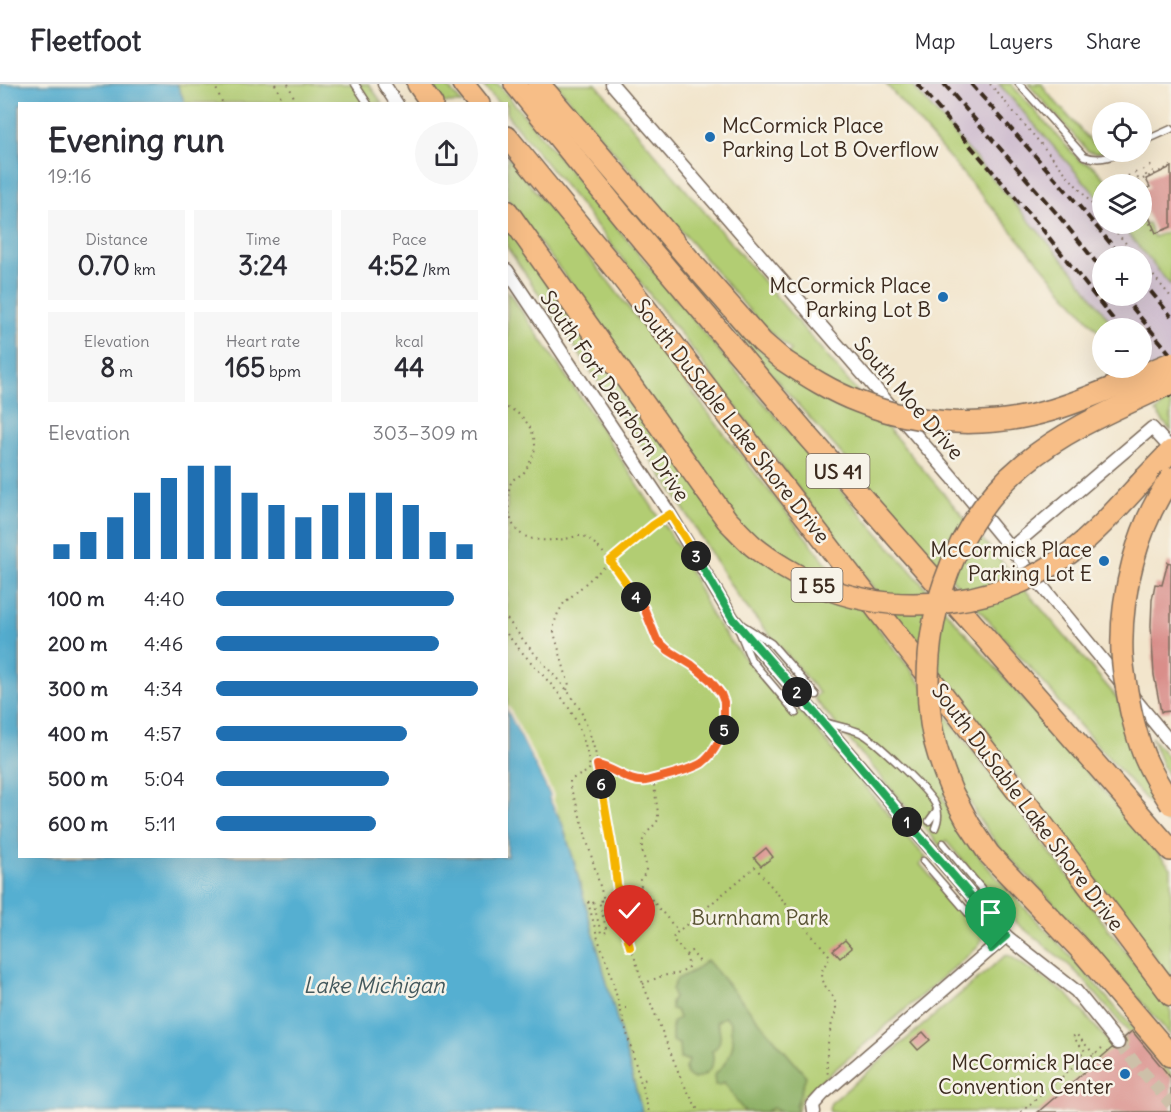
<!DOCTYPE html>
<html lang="en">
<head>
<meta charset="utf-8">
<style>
  :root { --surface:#fff; --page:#f7f7f7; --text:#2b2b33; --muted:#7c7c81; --line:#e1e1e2; --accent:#1f6fb2 }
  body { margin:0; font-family:Delius,sans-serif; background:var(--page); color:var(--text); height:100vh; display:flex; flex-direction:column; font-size:22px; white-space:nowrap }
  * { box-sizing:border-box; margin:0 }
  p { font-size:20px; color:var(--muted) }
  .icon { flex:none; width:33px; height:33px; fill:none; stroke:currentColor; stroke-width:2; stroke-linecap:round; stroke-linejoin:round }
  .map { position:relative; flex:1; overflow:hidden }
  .panel { position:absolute; left:18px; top:18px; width:490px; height:756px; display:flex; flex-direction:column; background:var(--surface); border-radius:0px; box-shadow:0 6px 24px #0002 }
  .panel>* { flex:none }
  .tools { position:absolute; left:1092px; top:18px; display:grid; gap:12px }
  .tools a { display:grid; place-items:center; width:60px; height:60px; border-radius:50%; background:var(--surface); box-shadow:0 6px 24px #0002; font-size:30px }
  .pin { position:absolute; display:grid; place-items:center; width:51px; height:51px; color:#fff; margin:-62px -26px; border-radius:50% 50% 50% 0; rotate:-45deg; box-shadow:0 0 6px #0007 }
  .pin .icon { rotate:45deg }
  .km { position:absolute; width:30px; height:30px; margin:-15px; border-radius:50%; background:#222; color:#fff; font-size:16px; line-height:30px; text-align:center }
  .round { display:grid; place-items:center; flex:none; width:63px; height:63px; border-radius:32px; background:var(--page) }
  .summary { display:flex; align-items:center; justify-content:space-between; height:102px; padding:0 30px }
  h1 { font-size:33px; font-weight:800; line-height:45px }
  .stats { display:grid; grid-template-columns:repeat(3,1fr); gap:9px; height:102px; padding:6px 30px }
  .stats div { display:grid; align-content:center; border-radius:0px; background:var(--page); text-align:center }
  .stats b { font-size:26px; font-weight:800 }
  .stats small { font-size:16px; font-weight:400 }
  .stats p { font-size:16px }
  .chart { height:168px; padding:12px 30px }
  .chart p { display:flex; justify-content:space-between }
  .chart svg { width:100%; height:108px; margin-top:6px; stroke:var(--accent); stroke-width:6 }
  ul { padding:0 30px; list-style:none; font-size:20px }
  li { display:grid; grid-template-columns:96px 72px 1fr; align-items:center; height:45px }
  li i { height:15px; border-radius:8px; background:var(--accent) }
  header { display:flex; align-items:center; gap:36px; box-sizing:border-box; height:84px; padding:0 30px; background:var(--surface); border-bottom:2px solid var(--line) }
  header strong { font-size:28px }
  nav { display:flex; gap:33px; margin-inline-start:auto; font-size:21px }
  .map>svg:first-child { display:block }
  .industrial { fill:#cfbdcf; fill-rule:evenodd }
  .green { fill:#b2cd73; stroke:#767c48; stroke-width:1.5 }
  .forest { fill:#8db065; stroke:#646d42; stroke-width:1.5 }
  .water { fill:#54afd1; stroke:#486c78; stroke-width:1.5 }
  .pier { fill:#f2e5cc }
  .building { fill:#d98e8a }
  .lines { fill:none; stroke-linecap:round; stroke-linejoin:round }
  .street-tunnel { stroke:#cdc0a9; stroke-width:12; stroke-dasharray:12 6; stroke-linecap:butt }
  .lane-casing { stroke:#7b6b5b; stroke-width:9 }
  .street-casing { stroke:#7b6b5b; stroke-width:15 }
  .highway-casing { stroke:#7b6b5b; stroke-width:24 }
  .path { stroke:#7b6b5b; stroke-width:2; stroke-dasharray:1.5 4.5; stroke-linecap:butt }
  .lane { stroke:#fff; stroke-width:6 }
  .street { stroke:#fff; stroke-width:12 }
  .highway { stroke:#f7be87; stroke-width:21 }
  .rail { stroke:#3b2a1e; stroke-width:4; stroke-dasharray:9 4.5; stroke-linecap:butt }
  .highway-bridge-casing { stroke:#7b6b5b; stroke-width:24; stroke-linecap:butt }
  .highway-bridge { stroke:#f7be87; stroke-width:21 }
  .split-1-casing { stroke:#fff; stroke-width:12 }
  .split-2-casing { stroke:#fff; stroke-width:12 }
  .split-3-casing { stroke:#fff; stroke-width:12 }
  .split-4-casing { stroke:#fff; stroke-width:12 }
  .split-5-casing { stroke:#fff; stroke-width:12 }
  .split-6-casing { stroke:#fff; stroke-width:12 }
  .split-7-casing { stroke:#fff; stroke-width:12 }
  .split-1 { stroke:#22a559; stroke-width:8 }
  .split-2 { stroke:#22a559; stroke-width:8 }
  .split-3 { stroke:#22a559; stroke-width:8 }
  .split-4 { stroke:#f5b400; stroke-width:8 }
  .split-5 { stroke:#f0652b; stroke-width:8 }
  .split-6 { stroke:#f0652b; stroke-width:8 }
  .split-7 { stroke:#f5b400; stroke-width:8 }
  .poi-dot { fill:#1f6fb2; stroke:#f7f3e8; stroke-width:2 }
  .labels { text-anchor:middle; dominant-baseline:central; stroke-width:5; stroke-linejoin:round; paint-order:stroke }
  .shield { fill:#f7f3e8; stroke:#73665b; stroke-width:1.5 }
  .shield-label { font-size:20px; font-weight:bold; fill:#3b2a1e }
  .poi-label { font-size:21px; fill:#3b2a1e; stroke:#f7f3e8; text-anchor:end }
  .street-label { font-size:21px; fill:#3b2a1e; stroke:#f7f3e8 }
  .park-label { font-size:21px; fill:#595333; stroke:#f7f3e8 }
  .water-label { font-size:22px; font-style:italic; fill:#44595d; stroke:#f7f3e8 }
</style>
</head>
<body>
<header>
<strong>Fleetfoot</strong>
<nav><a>Map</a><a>Layers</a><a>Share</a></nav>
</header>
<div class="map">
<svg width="1171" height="1028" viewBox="0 0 1171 1028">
  <rect width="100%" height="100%" fill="#f7f3e8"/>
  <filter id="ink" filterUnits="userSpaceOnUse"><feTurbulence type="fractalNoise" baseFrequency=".0167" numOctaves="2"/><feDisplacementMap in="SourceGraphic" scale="12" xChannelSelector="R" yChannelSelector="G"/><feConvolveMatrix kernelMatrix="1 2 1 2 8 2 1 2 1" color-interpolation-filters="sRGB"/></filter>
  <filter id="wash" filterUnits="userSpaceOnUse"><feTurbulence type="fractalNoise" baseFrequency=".008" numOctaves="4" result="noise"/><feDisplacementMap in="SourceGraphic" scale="24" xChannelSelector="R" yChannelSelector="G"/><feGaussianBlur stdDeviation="1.35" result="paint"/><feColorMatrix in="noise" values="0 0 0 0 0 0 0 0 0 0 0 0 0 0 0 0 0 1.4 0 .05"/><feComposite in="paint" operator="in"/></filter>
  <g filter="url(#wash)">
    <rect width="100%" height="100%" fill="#f2e5cc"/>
    <path class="industrial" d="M911,0H999L1102,118V140H1120L1160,188L1171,198V321L1142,280V244H1115L1077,192ZM1102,172H1142V212H1102Z"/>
    <g class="green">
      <path d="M177,0H369L382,19H185Z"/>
      <path d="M426,0H445L462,19H440Z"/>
      <path d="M482,0H498L735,286L1171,784V895L686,257L582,123L507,31V20L498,19Z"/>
      <path d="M556,0H596L1118,615L1151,707L1170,737L1167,739L1056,615L1057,614L792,314L731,242L733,240L778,283L791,266L767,245L748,225Z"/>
      <path d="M886,0H911L1077,192L1115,244H1102V252Z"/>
      <path d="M999,0H1011L1079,76L1093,82L1110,100H1102V118Z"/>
      <path d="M1028,0H1042L1046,7L1093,60L1102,56V68H1106L1095,69L1088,67Z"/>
      <path d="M507,72L609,198L725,351L911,586L1171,927V952L1082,849L997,760L977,732L963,704L942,712C969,772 1017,815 1061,862C1099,903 1135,946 1171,989V1028H830L829,1024L831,1019L1006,871L1010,872L1068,911L1113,963L1129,949L1083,895L1070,882L1018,840L1004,825L946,757L940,762L823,625L814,614L819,609L738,513L673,408L507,163V141L566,228L584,216L534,152L507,114Z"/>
      <path d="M1142,136L1145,140L1148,139L1154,153L1171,146V202L1120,140H1142Z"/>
      <path d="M507,206L581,314L679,464L712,532L729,556L794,630L799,626L926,774L920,780L981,850L982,855L978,863L803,1013L800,1018L798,1028H642L573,774L562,739L507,625Z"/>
      <path d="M1167,315L1171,321V347L1156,328L1162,322L1159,318Z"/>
      <path d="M1151,653L1171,677V698L1162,680Z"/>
    </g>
    <path class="forest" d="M707,876L806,992L796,1022L797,1028H781L773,1024L765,1028H745C739,1021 737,1019 733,1011C731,1006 726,1003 724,998L719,1001H715L714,991C723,984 732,970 733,958C734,950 729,950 731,939L726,933L722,934L717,938C721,949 723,960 712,967C716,981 709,992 694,995L687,991L685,984L689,976L680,975L679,960L672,957V939L679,934L676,926L671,925V918L674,913L672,905L677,895L695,886Z"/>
    <path class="water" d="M0,0H177L185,19L20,20V772H507V625L551,713L549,714L562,739L573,774L642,1028H0Z"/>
    <path class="pier" d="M507,622L510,624L554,711L553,715L556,722L558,731L549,713L551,712L507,625Z"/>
    <g id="blocks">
      <g class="building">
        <path d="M1171,83V143L1156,149L1142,117V107L1150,103L1146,95Z"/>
        <path d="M1168,478L1171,479V627L1161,628L1154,591L1151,542L1152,516L1155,500L1162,501Z"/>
        <path d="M766,764L773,773L761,782L754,774Z"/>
        <path d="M845,856L852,864L840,874L833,866Z"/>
        <path d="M1132,947L1171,994V1028H1038L1112,964L1119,967L1124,965L1126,958L1124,954Z"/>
        <path d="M923,948L930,956L918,966L911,958Z"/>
      </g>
    </g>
  </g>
  <g filter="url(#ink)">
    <use href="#blocks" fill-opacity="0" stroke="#7b6b5b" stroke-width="1.5"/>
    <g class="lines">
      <path class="street-tunnel" d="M1118,959L1171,1020"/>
      <g class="lane-casing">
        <g id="lane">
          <path d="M355,0L368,20"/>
          <path d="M1019,0L1084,72C1098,77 1108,74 1122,68"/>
          <path d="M1142,58L1171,45"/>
          <path d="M744,542L771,559L816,611"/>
          <path d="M740,549L751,576L796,629"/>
          <path d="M825,638C836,642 850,644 861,649C873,654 932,710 936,722C940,730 938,737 935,744"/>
          <path d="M929,737L937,726"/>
          <path d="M923,777L982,845L1006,852L1001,828L943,759"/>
        </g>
      </g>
      <g class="street-casing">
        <g id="street">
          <path d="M384,0L397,20"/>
          <path d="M612,0L952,393L1171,659"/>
          <path d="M507,186L670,430L733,535L1006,852L1076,907L1118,959"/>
          <path d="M1011,464L1152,344L1171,365"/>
          <path d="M814,1028L813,1021L823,1010L1006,852"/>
        </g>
      </g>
      <g class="highway-casing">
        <g id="highway">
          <path d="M418,0L432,20"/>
          <path d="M463,0L479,20"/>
          <path d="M515,0L623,133L802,345L1171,766"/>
          <path d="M539,0L694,181L762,258L783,276"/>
          <path d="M507,53L620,191L1037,733L1171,911"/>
          <path d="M507,127L575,223"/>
          <path d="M1146,393L1171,367"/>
          <path d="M952,708L969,740L989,770L1081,866L1171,972"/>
        </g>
      </g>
      <g class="path">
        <path d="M214,0L223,20"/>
        <path d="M275,0L284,20"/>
        <path d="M288,0L297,20"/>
        <path d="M990,0L1102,132"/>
        <path d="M272,20L282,14"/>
        <path d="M1150,81L1154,90"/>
        <path d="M1143,85L1147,93"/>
        <path d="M1135,88L1139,97"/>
        <path d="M1128,91L1132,100"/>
        <path d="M1120,95L1123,100"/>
        <path d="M1114,99V100"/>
        <path d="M1132,100L1171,82"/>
        <path d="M1142,123L1153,146"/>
        <path d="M1109,140L1137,172"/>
        <path d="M1142,178L1171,213"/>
        <path d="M507,324C522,328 535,346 535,362C535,370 529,380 525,387C520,394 512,392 510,402C506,415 508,441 520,449C531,458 551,457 564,455C572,454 578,450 586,453C601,461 635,508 643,524C649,534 651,548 658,557C670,573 695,580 709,595C713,599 723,612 724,618C725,622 726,641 725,645C722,655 711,673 702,678C689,687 662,693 646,697C624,699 612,677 590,684L588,687L570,696V703L577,722L604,816L599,817L607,848L601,849L593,817L588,818"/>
        <path d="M507,535L528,562L567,606L580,625L589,647L596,671L609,744L621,831L643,900L682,997L699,1028"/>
        <path d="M507,550C523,571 543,590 559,610C576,631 586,658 590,684"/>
        <path d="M567,606L569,601L554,549V540L558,529L564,519L596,490L661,436"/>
        <path d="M653,695L658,729V736C653,744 643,750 642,760C641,776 653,782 640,796L641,804L652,816L678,847"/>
        <path d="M588,818L598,855L608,881L649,1028"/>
        <path d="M686,871L691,867L700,878"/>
        <path d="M643,900C650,897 658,893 667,891C678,889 680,892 689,882L685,869L673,856L674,851L755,783L829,871L830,874C807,902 836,901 836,925C836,930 833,934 832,939C828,954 825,975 828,991"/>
        <path d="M625,924H626"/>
        <path d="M1076,981L1085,978L1103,963"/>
        <path d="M644,996L646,995"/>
        <path d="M1021,1028L1076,981L1080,972L1085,967L1073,953L1076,950L1094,970"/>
      </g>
      <use href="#lane" class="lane"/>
      <use href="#street" class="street"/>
      <use href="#highway" class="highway"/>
      <g class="rail">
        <path d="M917,0L1043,146L1120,244"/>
        <path d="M944,0L1058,131L1102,186"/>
        <path d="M971,0L1070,111L1121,172"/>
        <path d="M1142,197L1171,232"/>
        <path d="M1123,212L1171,271"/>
        <path d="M1142,273L1171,314"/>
      </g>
      <g class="highway-bridge-casing">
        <g id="highway-bridge">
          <path d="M575,223L727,436C736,445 744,454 753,462C771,477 798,493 820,502C901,535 1002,522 1071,468C1099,446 1122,419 1146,393"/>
          <path d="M783,276C807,292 832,308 859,318C920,342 989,345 1052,326C1092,314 1132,295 1171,279"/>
          <path d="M1171,394C1137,441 1120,511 1122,569C1123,589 1127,608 1131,628C1135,644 1139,661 1146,676C1153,692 1162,706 1171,720"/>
          <path d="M952,708C943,686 934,662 931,639C918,545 950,441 1024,380C1067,344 1120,323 1171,299"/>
        </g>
      </g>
      <use href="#highway-bridge" class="highway-bridge"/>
    </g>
  </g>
  <g class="lines" filter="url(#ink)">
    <g class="split-1-casing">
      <path id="split-1" d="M907,738L1006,852L991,865"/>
    </g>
    <g class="split-2-casing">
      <path id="split-2" d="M797,608L907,738"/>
    </g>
    <g class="split-3-casing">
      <path id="split-3" d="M696,472L733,535L797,608"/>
    </g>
    <g class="split-4-casing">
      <path id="split-4" d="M636,513L610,477L653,441L670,430L696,472"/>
    </g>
    <g class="split-5-casing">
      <path id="split-5" d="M636,513L644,524L657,556L668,566L692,581L710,596L721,610L724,618V646"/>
    </g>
    <g class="split-6-casing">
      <path id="split-6" d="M601,700L597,681C615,684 628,699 646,697C661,693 689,687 702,679C713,671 719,658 724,646"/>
    </g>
    <g class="split-7-casing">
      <path id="split-7" d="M601,700L613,769L621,831L630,863"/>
    </g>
    <use href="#split-1" class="split-1"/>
    <use href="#split-2" class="split-2"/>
    <use href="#split-3" class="split-3"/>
    <use href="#split-4" class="split-4"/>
    <use href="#split-5" class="split-5"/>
    <use href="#split-6" class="split-6"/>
    <use href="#split-7" class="split-7"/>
  </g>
  <g class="poi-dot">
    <circle cx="710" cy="53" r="6"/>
    <circle cx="943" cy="213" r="6"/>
    <circle cx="1104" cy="477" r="6"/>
    <circle cx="1125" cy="990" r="6"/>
  </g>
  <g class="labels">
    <g class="shield">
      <rect x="806.5" y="370" width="63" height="34" rx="4.5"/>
      <rect x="791.5" y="484" width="51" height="34" rx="4.5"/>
    </g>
    <g class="shield-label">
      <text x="838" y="387">US 41</text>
      <text x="817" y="501">I 55</text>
    </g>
    <g class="poi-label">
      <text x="722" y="41" text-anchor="start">McCormick Place<tspan x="722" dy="24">Parking Lot B Overflow</tspan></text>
      <text x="931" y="201">McCormick Place<tspan x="931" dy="24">Parking Lot B</tspan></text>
      <text x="1092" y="465">McCormick Place<tspan x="1092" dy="24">Parking Lot E</tspan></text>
      <text x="1113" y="978">McCormick Place<tspan x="1113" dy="24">Convention Center</tspan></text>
    </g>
    <g class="street-label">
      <text transform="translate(615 312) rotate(56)">South Fort Dearborn Drive</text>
      <text transform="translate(909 314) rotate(49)">South Moe Drive</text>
      <text transform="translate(732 337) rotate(52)">South DuSable Lake Shore Drive</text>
      <text transform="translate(1028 723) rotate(53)">South DuSable Lake Shore Drive</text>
    </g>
    <g class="park-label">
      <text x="760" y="833">Burnham Park</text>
    </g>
    <g class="water-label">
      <text x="374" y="901">Lake Michigan</text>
    </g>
  </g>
</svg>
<div class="tools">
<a><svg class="icon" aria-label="locate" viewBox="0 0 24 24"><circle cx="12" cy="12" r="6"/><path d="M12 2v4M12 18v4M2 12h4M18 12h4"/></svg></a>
<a><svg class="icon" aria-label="layers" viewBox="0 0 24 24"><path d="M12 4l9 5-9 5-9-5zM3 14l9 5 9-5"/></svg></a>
<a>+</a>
<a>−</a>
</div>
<div class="pin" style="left:991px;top:865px;background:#1e9e55"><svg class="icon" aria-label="arrive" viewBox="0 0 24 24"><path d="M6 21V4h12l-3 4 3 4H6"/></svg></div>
<div class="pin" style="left:630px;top:863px;background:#d93025"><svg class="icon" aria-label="check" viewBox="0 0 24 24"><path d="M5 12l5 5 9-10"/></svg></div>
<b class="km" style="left:907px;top:738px">1</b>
<b class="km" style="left:797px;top:608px">2</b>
<b class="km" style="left:696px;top:472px">3</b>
<b class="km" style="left:636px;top:513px">4</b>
<b class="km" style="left:724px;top:646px">5</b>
<b class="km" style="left:601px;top:700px">6</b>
<section class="panel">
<div class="summary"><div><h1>Evening run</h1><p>19:16</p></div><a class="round"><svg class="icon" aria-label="share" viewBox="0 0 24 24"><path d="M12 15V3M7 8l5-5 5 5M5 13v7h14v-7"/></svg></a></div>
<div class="stats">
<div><p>Distance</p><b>0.70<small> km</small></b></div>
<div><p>Time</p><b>3:24</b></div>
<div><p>Pace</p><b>4:52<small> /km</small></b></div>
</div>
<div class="stats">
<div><p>Elevation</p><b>8<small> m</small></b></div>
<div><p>Heart rate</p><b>165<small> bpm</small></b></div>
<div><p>kcal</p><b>44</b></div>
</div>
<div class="chart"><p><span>Elevation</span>303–309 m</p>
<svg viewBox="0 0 160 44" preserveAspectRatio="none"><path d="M5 44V38M15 44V33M25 44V27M35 44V17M45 44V11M55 44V6M65 44V6M75 44V17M85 44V22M95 44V27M105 44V22M115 44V17M125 44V17M135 44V22M145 44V33M155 44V38"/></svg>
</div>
<ul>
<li><b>100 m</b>4:40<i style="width:91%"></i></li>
<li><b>200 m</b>4:46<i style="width:85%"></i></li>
<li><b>300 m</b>4:34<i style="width:100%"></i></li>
<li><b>400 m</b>4:57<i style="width:73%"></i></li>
<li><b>500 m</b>5:04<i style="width:66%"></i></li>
<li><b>600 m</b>5:11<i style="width:61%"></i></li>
</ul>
</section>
</div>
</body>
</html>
